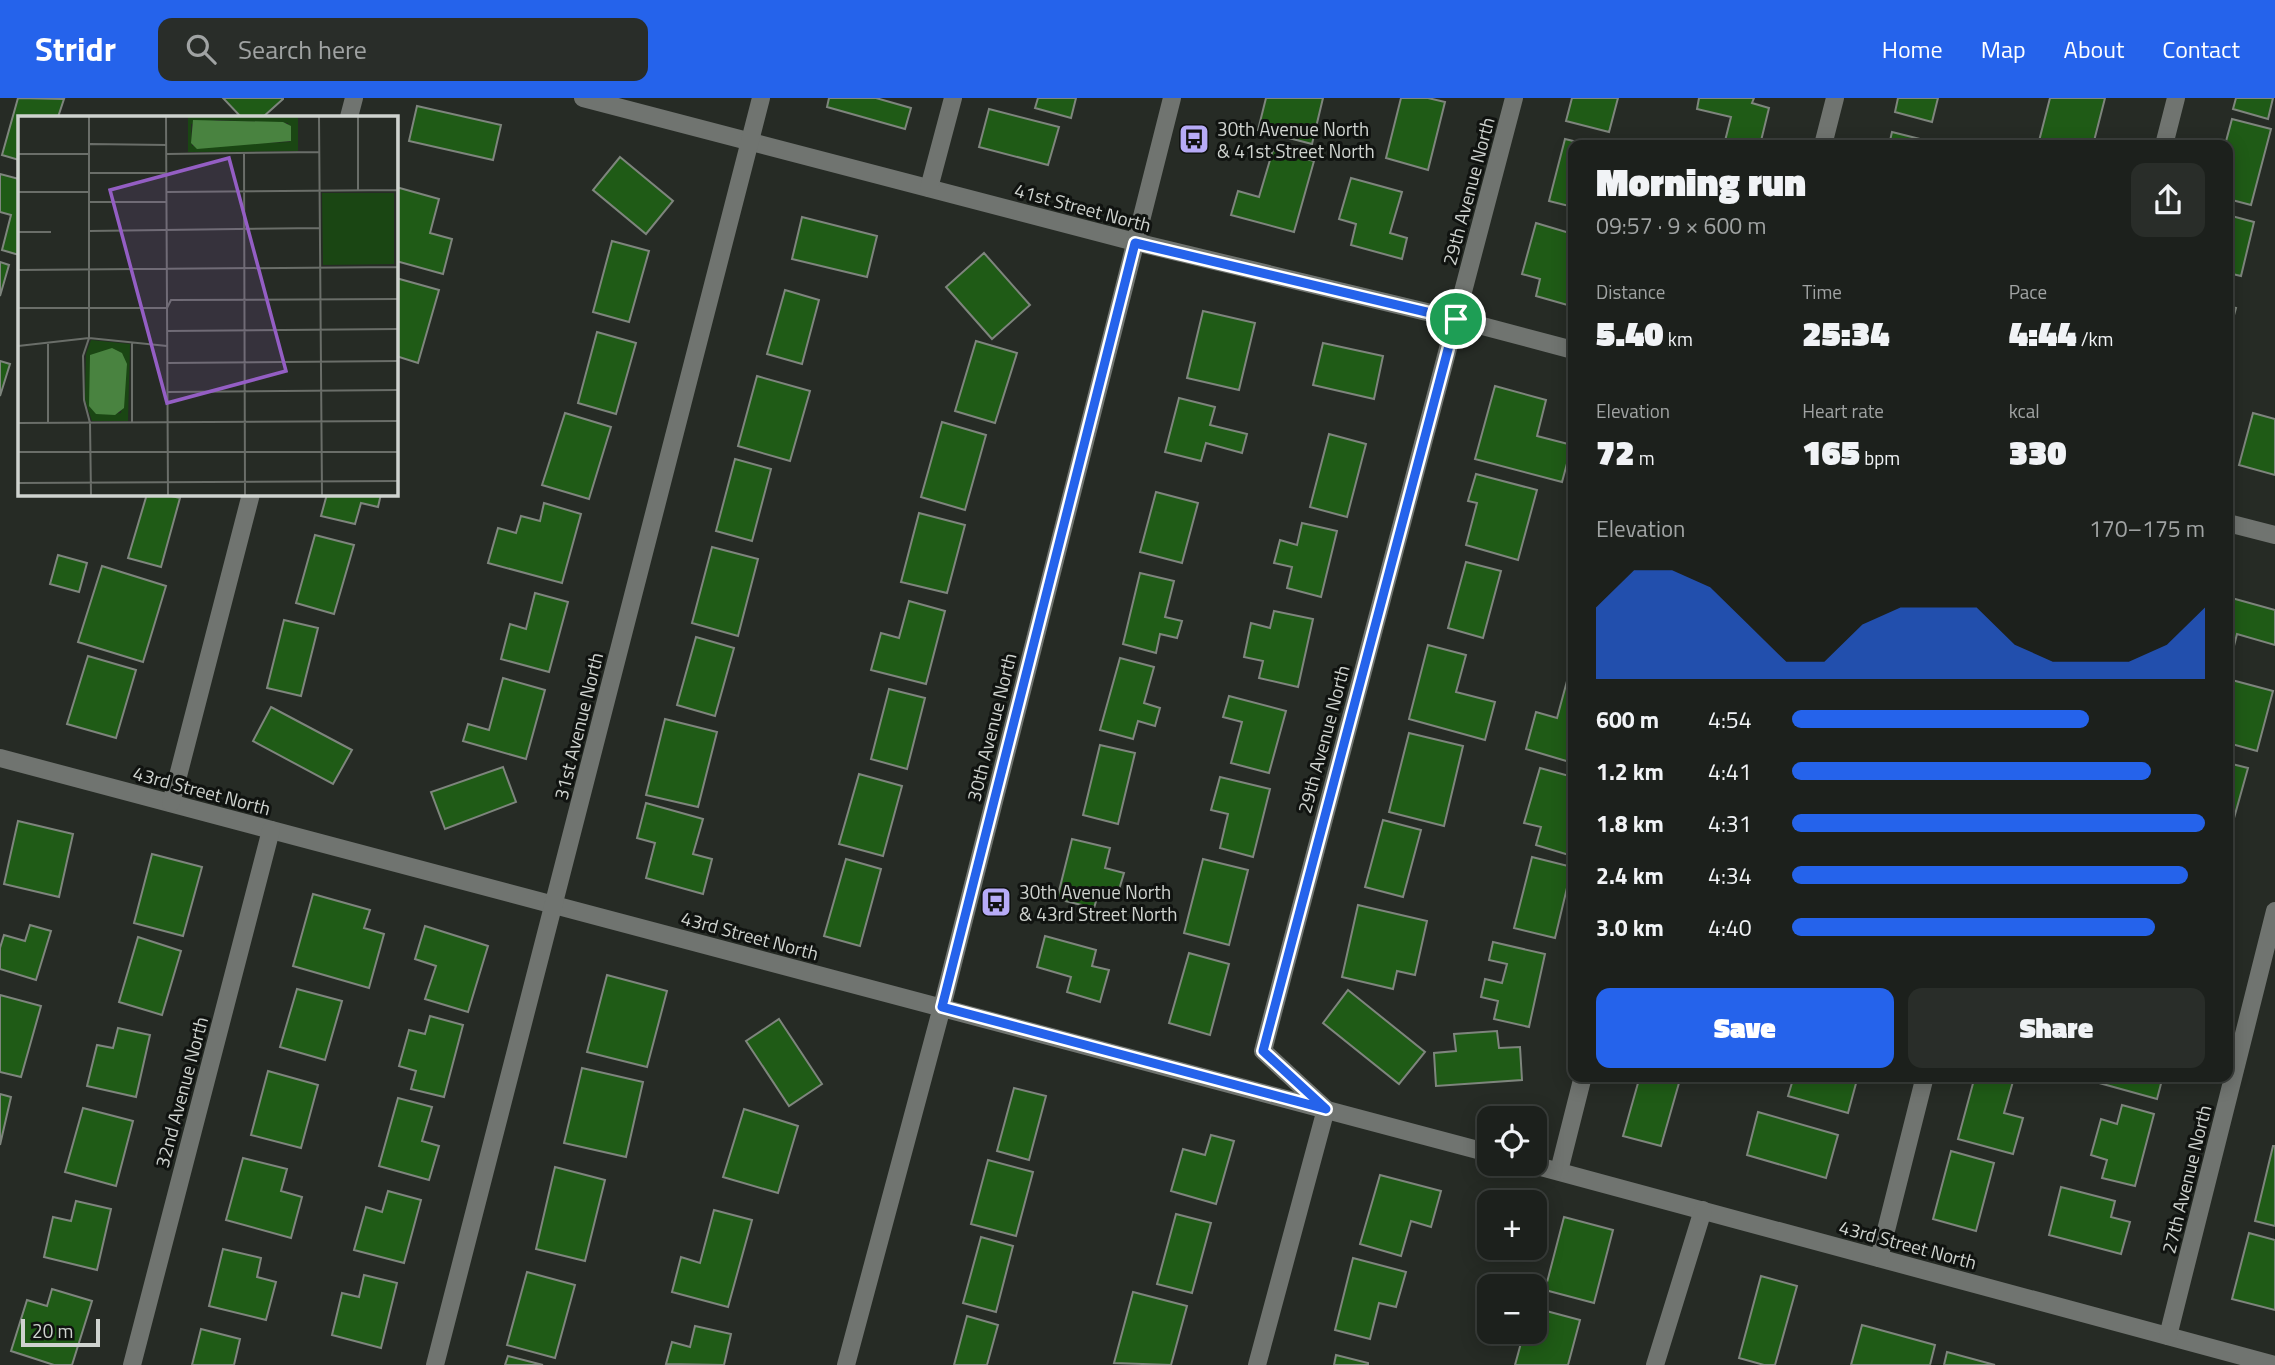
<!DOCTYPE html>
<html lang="en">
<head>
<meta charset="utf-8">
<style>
  :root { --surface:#1c201c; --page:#292d29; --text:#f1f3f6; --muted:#a0a3a3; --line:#3a3e3b; --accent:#2563eb }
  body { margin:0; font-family:"Titillium Web",sans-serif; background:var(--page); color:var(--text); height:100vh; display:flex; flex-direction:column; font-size:26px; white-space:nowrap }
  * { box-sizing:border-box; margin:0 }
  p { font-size:23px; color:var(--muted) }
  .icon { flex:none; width:38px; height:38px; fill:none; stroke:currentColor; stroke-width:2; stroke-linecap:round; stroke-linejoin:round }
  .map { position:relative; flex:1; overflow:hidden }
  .details { position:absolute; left:1568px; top:42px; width:665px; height:942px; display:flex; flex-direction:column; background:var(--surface); border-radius:14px; box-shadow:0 4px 18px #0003,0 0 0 2px var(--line) }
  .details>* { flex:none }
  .controls { position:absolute; left:1477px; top:1008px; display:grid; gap:14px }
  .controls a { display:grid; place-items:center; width:70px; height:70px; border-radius:14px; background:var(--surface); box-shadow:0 4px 18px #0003,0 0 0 2px var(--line); font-size:35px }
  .scale { position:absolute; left:21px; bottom:18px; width:79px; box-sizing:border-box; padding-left:7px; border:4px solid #cfd3cf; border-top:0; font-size:19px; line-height:24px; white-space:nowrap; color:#cfd3cf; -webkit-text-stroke:5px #101310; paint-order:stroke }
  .pin { position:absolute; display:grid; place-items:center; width:60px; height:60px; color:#fff; margin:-30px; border:4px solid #fff; border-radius:50%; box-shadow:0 2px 7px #0007 }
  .round { display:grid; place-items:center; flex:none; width:74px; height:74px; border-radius:14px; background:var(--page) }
  .head { display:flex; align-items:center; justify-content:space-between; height:119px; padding:0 28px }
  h1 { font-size:38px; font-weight:800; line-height:52px }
  .metrics { display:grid; grid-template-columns:repeat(3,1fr); gap:10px; height:119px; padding:7px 28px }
  .metrics div { display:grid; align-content:center }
  .metrics b { font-size:35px; font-weight:800 }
  .metrics small { font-size:19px; font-weight:400 }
  .metrics p { font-size:19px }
  .chart { height:196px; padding:14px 28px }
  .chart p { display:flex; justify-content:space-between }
  .chart svg { width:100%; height:126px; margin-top:7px; fill:var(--accent); opacity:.7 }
  .action { display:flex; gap:14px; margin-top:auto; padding:14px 28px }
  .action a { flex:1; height:80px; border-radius:14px; background:var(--accent); color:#fff; font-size:28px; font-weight:800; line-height:80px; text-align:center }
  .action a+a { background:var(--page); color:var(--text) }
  ul { padding:0 28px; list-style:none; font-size:23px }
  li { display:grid; grid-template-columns:112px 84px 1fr; align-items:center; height:52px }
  li i { height:18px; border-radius:9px; background:var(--accent) }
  header { display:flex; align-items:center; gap:42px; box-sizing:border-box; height:98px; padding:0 35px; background:var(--accent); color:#fff }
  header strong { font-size:33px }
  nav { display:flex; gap:38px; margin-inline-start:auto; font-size:24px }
  .search { width:490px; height:63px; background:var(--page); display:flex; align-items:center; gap:18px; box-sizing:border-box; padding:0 24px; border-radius:14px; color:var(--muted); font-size:26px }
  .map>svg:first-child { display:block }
  .building { fill:#1f5b16; stroke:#7e857d; stroke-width:2 }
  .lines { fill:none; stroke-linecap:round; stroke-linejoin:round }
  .minor { stroke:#707470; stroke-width:18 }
  .route-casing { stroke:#fff; stroke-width:14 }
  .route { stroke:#2563eb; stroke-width:9 }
  .labels { text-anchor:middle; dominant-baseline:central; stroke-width:6; stroke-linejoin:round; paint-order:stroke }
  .poi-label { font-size:19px; fill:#cfd3cf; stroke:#101310; text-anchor:start }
  .street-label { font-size:19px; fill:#cfd3cf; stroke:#101310 }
  .inset-road { fill:none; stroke:#6a6e69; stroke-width:2 }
  .view { fill:#945ec4; fill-opacity:0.15; stroke:#945ec4; stroke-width:3.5 }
  .inset-edge { fill:none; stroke:#cfd3cf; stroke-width:3.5 }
</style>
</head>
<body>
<header>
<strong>Stridr</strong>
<div class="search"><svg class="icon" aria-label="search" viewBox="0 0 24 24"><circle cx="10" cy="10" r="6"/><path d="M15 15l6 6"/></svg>Search here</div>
<nav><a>Home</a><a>Map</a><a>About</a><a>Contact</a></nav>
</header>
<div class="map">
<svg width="2275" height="1267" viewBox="0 0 2275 1267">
  <rect width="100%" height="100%" fill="#262b25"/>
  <g class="building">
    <path d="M18,0L64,1L58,19H19V62L2,57Z"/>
    <path d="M223,0H283V1L263,19H241Z"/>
    <path d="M829,0H876L911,10L905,31L827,9Z"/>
    <path d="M1038,0H1076L1071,20L1035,10Z"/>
    <path d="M1266,0H1323L1312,46L1258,32Z"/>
    <path d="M1401,0H1428L1445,4L1428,72L1386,60Z"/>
    <path d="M1572,0H1618L1609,34L1566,23Z"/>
    <path d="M1699,0H1754L1752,5L1769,10L1760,47H1724L1731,19L1697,11Z"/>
    <path d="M1898,0H1938L1932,24L1895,14Z"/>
    <path d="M2050,0H2105L2093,47H2038Z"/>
    <path d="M2236,0H2273L2268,21L2233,11Z"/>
    <path d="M417,8L501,27L493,62L409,43Z"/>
    <path d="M989,11L1059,29L1048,67L979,49Z"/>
    <path d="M2232,21L2271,31L2251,107L2228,101V47H2225Z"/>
    <path d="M1892,34L1932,44L1931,47H1889Z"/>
    <path d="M1565,41L1590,47H1573V109L1549,103Z"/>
    <path d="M1273,52L1314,63L1294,134L1231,117L1238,93L1259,99Z"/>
    <path d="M620,59L673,103L646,136L593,92Z"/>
    <path d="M0,76L19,81V157L2,152L11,117L0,114Z"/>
    <path d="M1351,80L1402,94L1390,135L1407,140L1402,161L1351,147L1356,126L1339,121Z"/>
    <path d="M396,89L439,101L430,135L452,141L443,176L396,163Z"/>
    <path d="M2228,117L2254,124L2241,178L2228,175Z"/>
    <path d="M802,119L877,138L867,179L792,161Z"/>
    <path d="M1536,125L1573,136V201L1571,208L1536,198L1540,181L1522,176Z"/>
    <path d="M612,143L649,153L629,224L593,214Z"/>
    <path d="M984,155L1030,207L992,241L946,189Z"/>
    <path d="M0,164L9,167L0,198Z"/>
    <path d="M396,180L439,192L418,265L396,258Z"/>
    <path d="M785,192L819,202L802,266L767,256Z"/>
    <path d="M2228,208L2236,210L2228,239Z"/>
    <path d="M1203,213L1255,225L1239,292L1187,280Z"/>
    <path d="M597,234L636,245L616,316L578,305Z"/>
    <path d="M976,243L1017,255L995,325L955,313Z"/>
    <path d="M1323,245L1383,258L1374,301L1313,287Z"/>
    <path d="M0,263L10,266L0,298Z"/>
    <path d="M757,278L810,293L790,363L738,348Z"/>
    <path d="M1495,288L1546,302L1537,338L1572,347L1562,384L1475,361Z"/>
    <path d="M1179,300L1215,309L1210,327L1247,336L1242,355L1206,345L1201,363L1165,354Z"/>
    <path d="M565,315L611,329L589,401L542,387Z"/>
    <path d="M2253,315L2275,321V377L2239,367Z"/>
    <path d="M942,324L986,337L965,412L921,399Z"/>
    <path d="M1329,336L1366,346L1347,419L1310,409Z"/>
    <path d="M735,361L771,371L752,443L716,433Z"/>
    <path d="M1476,376L1537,392L1518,462L1466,447L1477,405L1468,403Z"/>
    <path d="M1156,394L1198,405L1182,465L1140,454Z"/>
    <path d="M147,396H163L180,400L161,469L128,460Z"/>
    <path d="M327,396H381L378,409L361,405L355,426L321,418Z"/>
    <path d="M544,405L581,416L562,485L488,465L498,430L516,435L521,418L540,423Z"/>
    <path d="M919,415L965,427L947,495L901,484Z"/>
    <path d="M1302,425L1337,433L1321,499L1287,490L1292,469L1274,465L1280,442L1297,447Z"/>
    <path d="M315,437L354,447L334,516L296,505Z"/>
    <path d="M712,449L758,461L738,538L692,525Z"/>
    <path d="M58,457L87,465L79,494L50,486Z"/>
    <path d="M1466,464L1501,473L1483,540L1448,530Z"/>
    <path d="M102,468L166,488L143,564L78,544Z"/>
    <path d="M1140,475L1174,483L1165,519L1182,523L1177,540L1160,536L1156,555L1123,546Z"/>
    <path d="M535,495L568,504L549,574L501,561L510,526L526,531Z"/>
    <path d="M2228,499L2275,512V547L2237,536L2233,552L2228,550Z"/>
    <path d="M909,503L945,513L926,586L871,572L881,535L899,540Z"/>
    <path d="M1274,513L1313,521L1298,589L1259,580L1263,563L1244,559L1251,525L1270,530Z"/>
    <path d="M284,522L318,530L301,598L267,590Z"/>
    <path d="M696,539L734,550L715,618L677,607Z"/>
    <path d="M1428,547L1466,557L1456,594L1495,604L1485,642L1409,621Z"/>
    <path d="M88,558L136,572L116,640L67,626Z"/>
    <path d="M1120,560L1154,569L1144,605L1160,610L1155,628L1138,623L1133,641L1100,632Z"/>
    <path d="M503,580L545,592L526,661L463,643L468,626L489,632Z"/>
    <path d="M2228,581L2273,593L2257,653L2228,645Z"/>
    <path d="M1567,583L1573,585V665L1526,651L1536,614L1557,620Z"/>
    <path d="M889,591L925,600L907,671L871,661Z"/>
    <path d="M1229,598L1286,613L1269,675L1231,665L1242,624L1223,619Z"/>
    <path d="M271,609L352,652L333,686L253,643Z"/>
    <path d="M665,621L717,634L698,709L646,697Z"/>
    <path d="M1409,635L1463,648L1444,728L1389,714Z"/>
    <path d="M1100,647L1135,655L1118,726L1083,717Z"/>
    <path d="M2228,665L2248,670L2229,738L2228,737Z"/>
    <path d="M503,669L516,704L445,731L431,694Z"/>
    <path d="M1540,670L1573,679V743L1569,757L1536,747L1541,729L1524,725Z"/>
    <path d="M859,676L902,688L883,758L839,746Z"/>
    <path d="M1220,679L1270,691L1253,759L1220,750L1228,716L1211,712Z"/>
    <path d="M646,705L703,721L693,756L712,761L703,796L646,780L655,745L637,740Z"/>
    <path d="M1383,722L1421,732L1403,799L1365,789Z"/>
    <path d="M18,723L73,736L59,799L4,786Z"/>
    <path d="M1072,741L1110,750L1105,770L1124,775L1118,795L1100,790L1094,810L1057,801Z"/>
    <path d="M152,756L202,769L183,838L134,825Z"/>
    <path d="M1532,759L1572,769L1555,840L1514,830Z"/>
    <path d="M846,761L881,771L860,848L824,838Z"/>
    <path d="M1203,761L1248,772L1229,847L1184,835Z"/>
    <path d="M313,796L370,812L364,830L384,836L369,890L293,868Z"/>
    <path d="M1358,807L1427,823L1415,877L1397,873L1393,891L1342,879Z"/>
    <path d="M30,827L51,833L36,882L0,871V850L4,837L25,843Z"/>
    <path d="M425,828L488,848L468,914L425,901L436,868L415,861Z"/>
    <path d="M1045,838L1096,852L1092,868L1109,872L1100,904L1067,894L1071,879L1037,869Z"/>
    <path d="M138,839L181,853L162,917L119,904Z"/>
    <path d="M1493,844L1545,856L1529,929L1494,921L1498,903L1481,899L1485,881L1502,885L1507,866L1489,862Z"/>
    <path d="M1189,855L1229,866L1210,937L1169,925Z"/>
    <path d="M607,877L667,893L647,969L587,954Z"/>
    <path d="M297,891L342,903L325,962L280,949Z"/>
    <path d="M1348,892L1425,954L1399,986L1323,925Z"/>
    <path d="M0,897L41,908L21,979L0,974Z"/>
    <path d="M430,918L463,927L444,999L411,991L416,973L399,968L409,932L425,936Z"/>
    <path d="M779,921L822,986L789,1008L746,943Z"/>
    <path d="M118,930L150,937L136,999L87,988L97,947L113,950Z"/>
    <path d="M1497,933L1499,950L1520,949L1522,982L1436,988L1434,955L1456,953L1454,936Z"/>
    <path d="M582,970L643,984L626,1059L564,1045Z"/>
    <path d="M268,973L318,987L301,1050L251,1037Z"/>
    <path d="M1640,978H1654L1679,985L1661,1048L1623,1038Z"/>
    <path d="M1794,978H1858L1848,1015L1788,998Z"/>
    <path d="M1975,978L2014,980L2004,1015L2023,1020L2013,1056L1958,1041Z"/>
    <path d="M2094,978H2163L2157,1001L2092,983Z"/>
    <path d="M1014,990L1046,998L1029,1062L997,1053Z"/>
    <path d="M0,996L11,999L0,1047Z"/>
    <path d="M398,1000L432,1009L422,1043L439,1048L429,1082L379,1068Z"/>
    <path d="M2122,1007L2154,1016L2135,1088L2102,1080L2107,1062L2091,1057L2101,1021L2117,1026Z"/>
    <path d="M83,1010L133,1023L116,1088L65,1074Z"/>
    <path d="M744,1011L798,1028L778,1095L723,1079Z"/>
    <path d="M1758,1014L1838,1037L1826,1080L1747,1057Z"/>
    <path d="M1211,1037L1234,1043L1216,1106L1171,1093L1183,1051L1205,1057Z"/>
    <path d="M2273,1048H2275V1128L2255,1123Z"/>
    <path d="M1951,1053L1994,1065L1976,1133L1933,1121Z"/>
    <path d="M243,1060L287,1071L281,1093L302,1099L291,1140L226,1122Z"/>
    <path d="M988,1062L1033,1074L1016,1138L971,1126Z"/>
    <path d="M555,1069L605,1082L585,1163L536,1151Z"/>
    <path d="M1380,1077L1441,1093L1431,1129L1411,1123L1401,1158L1360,1146Z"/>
    <path d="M2061,1089L2115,1103L2111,1119L2130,1124L2121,1156L2049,1137Z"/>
    <path d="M388,1093L421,1102L404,1165L354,1152L366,1109L382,1114Z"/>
    <path d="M76,1103L111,1111L97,1172L44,1159L53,1119L71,1123Z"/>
    <path d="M714,1112L752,1122L728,1209L672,1194L681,1159L700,1165Z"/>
    <path d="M1176,1116L1211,1125L1192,1195L1157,1186Z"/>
    <path d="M1564,1119L1613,1132L1594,1205L1545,1192Z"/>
    <path d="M2249,1135L2275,1142V1212L2232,1201Z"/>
    <path d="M981,1139L1013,1148L996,1214L963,1205Z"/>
    <path d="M223,1151L261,1160L257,1179L276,1184L266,1222L209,1208Z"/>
    <path d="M1353,1160L1406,1174L1396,1209L1379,1205L1370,1241L1335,1232Z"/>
    <path d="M527,1174L575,1187L555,1260L507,1247Z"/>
    <path d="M364,1177L397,1185L381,1250L332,1237L342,1195L359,1199Z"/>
    <path d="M1761,1178L1797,1188L1775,1267H1764L1739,1260Z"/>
    <path d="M52,1191L92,1203L72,1267H54L11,1253L27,1202L47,1208Z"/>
    <path d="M1133,1194L1187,1208L1171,1267L1114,1265Z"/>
    <path d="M1535,1210L1580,1222L1568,1267H1515L1524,1234H1535Z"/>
    <path d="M967,1218L998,1227L987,1267H954Z"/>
    <path d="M1862,1227L1935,1247L1930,1267H1851Z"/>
    <path d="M695,1228L731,1236L724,1267L666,1266L672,1244L690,1249Z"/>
    <path d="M201,1231L240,1241L234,1267H192Z"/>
    <path d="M1947,1254L1995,1267H1944Z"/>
    <path d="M1336,1257L1368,1265V1267H1334Z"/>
    <path d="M508,1258L543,1267H505Z"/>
  </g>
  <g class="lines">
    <g class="minor">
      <path d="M583,0L1135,144L1456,221L1573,252"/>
      <path d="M349,19L354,0"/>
      <path d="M1823,47L1835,0"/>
      <path d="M2164,47L2176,0"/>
      <path d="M929,90L953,0"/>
      <path d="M2228,425L2275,437"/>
      <path d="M0,660L1489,1055"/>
      <path d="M171,705L251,396"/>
      <path d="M1530,1066L2275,1267"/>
      <path d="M1559,1073L1583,978"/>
      <path d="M1879,1160L1925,978"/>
      <path d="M2168,1238L2275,813"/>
      <path d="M132,1267L271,732"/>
      <path d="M435,1267L761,0"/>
      <path d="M846,1267L942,909L1172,0"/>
      <path d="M1257,1267L1326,1011L1263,953L1514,0"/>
      <path d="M1655,1267L1703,1112"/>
    </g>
  </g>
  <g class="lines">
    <g class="route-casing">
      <path id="route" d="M1135,145L1456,221L1263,953L1326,1011L942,909Z"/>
    </g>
    <use href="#route" class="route"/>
  </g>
  <defs>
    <g id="bus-square" transform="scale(1.575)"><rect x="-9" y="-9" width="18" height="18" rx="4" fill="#b7abf7" stroke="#101310"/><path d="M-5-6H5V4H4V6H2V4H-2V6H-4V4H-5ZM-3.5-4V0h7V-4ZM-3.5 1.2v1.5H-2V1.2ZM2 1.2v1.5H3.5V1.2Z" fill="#111"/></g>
  </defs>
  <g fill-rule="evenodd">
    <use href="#bus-square" x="1194" y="41"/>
    <use href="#bus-square" x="996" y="804"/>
  </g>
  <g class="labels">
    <g class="poi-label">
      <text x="1217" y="30">30th Avenue North<tspan x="1217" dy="22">&amp; 41st Street North</tspan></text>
      <text x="1019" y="793">30th Avenue North<tspan x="1019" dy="22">&amp; 43rd Street North</tspan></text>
    </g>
    <g class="street-label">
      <text transform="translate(1468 93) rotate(-75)">29th Avenue North</text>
      <text transform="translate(1083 109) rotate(15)">41st Street North</text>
      <text transform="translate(578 628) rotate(-76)">31st Avenue North</text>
      <text transform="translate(991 629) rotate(-76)">30th Avenue North</text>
      <text transform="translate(1323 641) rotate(-75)">29th Avenue North</text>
      <text transform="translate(202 692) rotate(15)">43rd Street North</text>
      <text transform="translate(750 837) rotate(15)">43rd Street North</text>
      <text transform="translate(181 994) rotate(-75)">32nd Avenue North</text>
      <text transform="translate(2186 1081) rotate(-76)">27th Avenue North</text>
      <text transform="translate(1908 1146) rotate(15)">43rd Street North</text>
    </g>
  </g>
  <g transform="translate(18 18)">
    <rect width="380" height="380" fill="#262b25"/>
    <path d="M170,1H280V35L170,36ZM199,4L270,7L272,26L174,30L173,8ZM304,77H376V148L305,149ZM73,224L112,228L110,305H74L67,284L68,238ZM109,248L103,297L78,298L71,283Z" fill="#1a4613" fill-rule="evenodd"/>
    <path d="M175,4L265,6L273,10V25L179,33L173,27ZM94,232L104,237L109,248L106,292L97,299L78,298L71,290L72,239Z" fill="#498340"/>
    <path class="inset-road" d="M71,1V222L65,240L66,284L72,307L73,379M148,1L150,379M301,1L304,379M379,1L380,175M72,28L149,29M226,37L227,379M0,38H71M149,38L301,36M71,57H149M340,74V1M0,76H70M149,76L380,74M71,86H149M71,115L302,112M0,116H33M0,154L380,151M0,192H149L153,184L380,183M149,215L380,213M114,227V306M30,228V307M0,230L71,222L149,230M149,247L380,245M149,276L380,274M0,307L380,305M0,336H380M0,367L380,365"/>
    <path class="view" d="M211,42L268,255L149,287L92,74Z"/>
    <rect width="380" height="380" class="inset-edge"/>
  </g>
</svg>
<div class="controls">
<a><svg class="icon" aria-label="locate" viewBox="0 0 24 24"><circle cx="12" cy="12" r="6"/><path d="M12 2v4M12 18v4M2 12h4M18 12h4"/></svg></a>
<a>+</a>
<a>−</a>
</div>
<div class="scale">20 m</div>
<div class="pin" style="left:1456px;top:221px;background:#1e9e55"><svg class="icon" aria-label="arrive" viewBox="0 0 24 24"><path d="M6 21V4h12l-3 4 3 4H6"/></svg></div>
<section class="details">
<div class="head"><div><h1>Morning run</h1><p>09:57 · 9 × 600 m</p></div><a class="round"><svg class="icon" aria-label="share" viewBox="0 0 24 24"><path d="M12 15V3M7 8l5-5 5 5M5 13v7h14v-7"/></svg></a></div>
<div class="metrics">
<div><p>Distance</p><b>5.40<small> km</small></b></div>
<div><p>Time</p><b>25:34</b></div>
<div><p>Pace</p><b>4:44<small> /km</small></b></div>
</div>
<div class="metrics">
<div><p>Elevation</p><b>72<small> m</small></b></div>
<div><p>Heart rate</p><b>165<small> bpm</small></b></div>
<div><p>kcal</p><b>330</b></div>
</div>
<div class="chart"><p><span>Elevation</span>170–175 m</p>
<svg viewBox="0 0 160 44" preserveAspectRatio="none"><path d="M0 44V19L10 6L20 6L30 12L40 25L50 38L60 38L70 25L80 19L90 19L100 19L110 32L120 38L130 38L140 38L150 32L160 19V44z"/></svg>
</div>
<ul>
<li><b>600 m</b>4:54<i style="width:72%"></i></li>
<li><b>1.2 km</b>4:41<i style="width:87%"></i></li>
<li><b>1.8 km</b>4:31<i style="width:100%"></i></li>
<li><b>2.4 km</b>4:34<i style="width:96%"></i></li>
<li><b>3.0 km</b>4:40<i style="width:88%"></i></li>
</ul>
<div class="action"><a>Save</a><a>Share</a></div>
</section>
</div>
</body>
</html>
